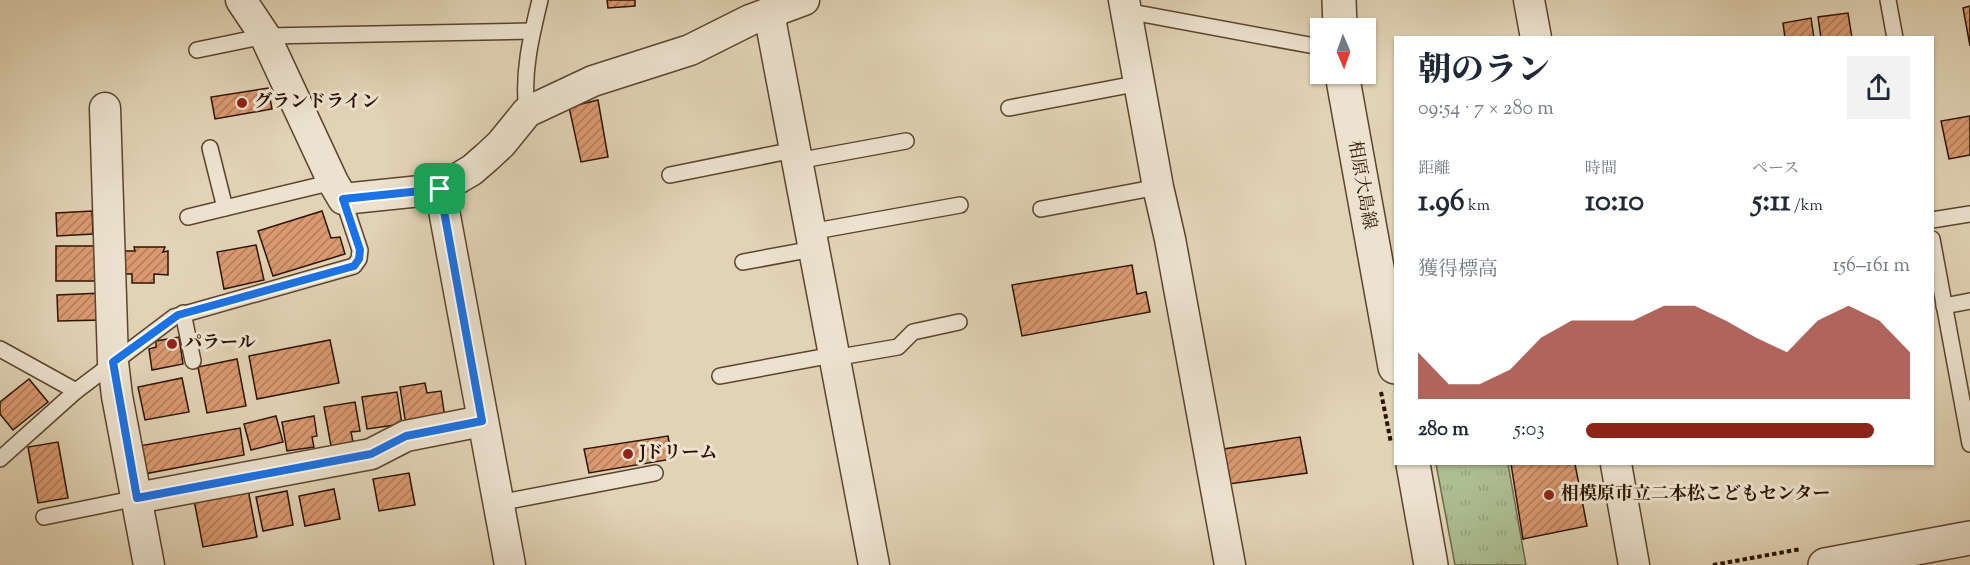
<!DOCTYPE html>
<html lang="ja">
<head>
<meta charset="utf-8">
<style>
  :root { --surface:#fff; --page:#f2f2f3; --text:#1f2937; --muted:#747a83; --accent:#8f2418 }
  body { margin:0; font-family:"Sorts Mill Goudy","Noto Serif JP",serif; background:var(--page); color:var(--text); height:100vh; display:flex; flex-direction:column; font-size:22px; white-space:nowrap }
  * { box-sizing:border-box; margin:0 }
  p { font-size:20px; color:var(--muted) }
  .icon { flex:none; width:33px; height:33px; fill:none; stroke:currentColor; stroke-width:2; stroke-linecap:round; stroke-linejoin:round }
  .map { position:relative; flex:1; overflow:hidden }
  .drawer { position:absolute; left:1394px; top:36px; width:540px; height:429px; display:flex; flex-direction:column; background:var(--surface); border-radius:0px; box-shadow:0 2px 4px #0004 }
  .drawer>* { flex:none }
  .needle { width:39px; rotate:178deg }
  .controls { position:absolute; left:1310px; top:18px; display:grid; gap:12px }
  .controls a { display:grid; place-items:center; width:66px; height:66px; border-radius:0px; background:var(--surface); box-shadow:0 2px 4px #0004; font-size:30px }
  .pin { position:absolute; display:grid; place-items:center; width:51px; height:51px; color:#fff; margin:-26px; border-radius:12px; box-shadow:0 3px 9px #0006 }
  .round { display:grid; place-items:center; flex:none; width:63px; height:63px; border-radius:0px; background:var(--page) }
  .overview { display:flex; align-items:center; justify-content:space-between; height:102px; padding:0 24px }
  h1 { font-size:33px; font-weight:800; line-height:45px }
  .figures { display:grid; grid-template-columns:repeat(3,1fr); gap:9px; height:102px; padding:6px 24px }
  .figures div { display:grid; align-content:center }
  .figures b { font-size:30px; font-weight:800 }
  .figures small { font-size:16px; font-weight:400 }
  .figures p { font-size:16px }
  .chart { height:168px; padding:12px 24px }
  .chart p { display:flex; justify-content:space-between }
  .chart svg { width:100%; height:108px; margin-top:6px; fill:var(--accent); opacity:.7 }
  ul { padding:0 24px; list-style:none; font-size:20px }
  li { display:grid; grid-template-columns:96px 72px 1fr; align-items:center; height:45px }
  li i { height:15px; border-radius:8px; background:var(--accent) }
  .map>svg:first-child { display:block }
  .grass { fill:url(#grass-tufts); stroke:#6e6a49; stroke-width:1.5 }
  .building { fill:url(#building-hatch); stroke:#2f1500; stroke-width:1.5 }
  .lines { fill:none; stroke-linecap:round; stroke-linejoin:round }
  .service-casing { stroke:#5c442d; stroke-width:18 }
  .minor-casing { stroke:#5c442d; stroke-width:33 }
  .tertiary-casing { stroke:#5c442d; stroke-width:36 }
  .path { stroke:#2f1500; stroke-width:4; stroke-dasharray:4.5 3; stroke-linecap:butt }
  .service { stroke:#ece2cf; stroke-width:15 }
  .minor { stroke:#ece2cf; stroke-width:30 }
  .tertiary { stroke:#ece2cf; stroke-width:33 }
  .route-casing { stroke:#fff; stroke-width:12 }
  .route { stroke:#1a73e8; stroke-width:8 }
  .poi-dot { fill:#8f2418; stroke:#ece2cf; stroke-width:2 }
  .labels { text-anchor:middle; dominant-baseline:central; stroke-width:6; stroke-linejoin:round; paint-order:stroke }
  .poi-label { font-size:18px; font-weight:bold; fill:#2f1500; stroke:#ece2cf; text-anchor:start }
  .street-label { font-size:18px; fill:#2f1500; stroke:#ece2cf }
</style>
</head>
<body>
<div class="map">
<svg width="1970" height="565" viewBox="0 0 1970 565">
  <defs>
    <pattern id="grass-tufts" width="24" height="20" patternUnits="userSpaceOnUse" patternTransform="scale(1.5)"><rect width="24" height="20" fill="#adbe92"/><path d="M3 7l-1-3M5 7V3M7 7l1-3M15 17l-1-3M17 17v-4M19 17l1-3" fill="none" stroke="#95a27c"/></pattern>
    <pattern id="building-hatch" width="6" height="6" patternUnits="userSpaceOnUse" patternTransform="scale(1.5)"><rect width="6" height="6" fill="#da9970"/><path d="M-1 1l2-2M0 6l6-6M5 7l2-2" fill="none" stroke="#b17c5a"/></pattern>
  </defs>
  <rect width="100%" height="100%" fill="#e1d3b5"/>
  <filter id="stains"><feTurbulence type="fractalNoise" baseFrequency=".00333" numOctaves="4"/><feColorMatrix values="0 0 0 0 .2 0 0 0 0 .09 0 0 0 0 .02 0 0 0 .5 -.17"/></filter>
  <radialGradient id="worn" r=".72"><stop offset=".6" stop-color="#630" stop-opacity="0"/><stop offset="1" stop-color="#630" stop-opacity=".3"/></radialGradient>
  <path class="grass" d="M1436,464H1508L1526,565H1455Z"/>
  <g class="building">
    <path d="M607,0H635V6L608,8Z"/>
    <path d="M1970,6V46L1963,8Z"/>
    <path d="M1848,13L1852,38H1821L1818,17Z"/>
    <path d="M1811,18L1814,38H1785L1783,23Z"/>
    <path d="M268,88L272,109L215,119L211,97Z"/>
    <path d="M598,100L608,157L581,162L569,107Z"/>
    <path d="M1970,116V155L1949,159L1941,121Z"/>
    <path d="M92,211L93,234L57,236L56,213Z"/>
    <path d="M322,211L331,238L340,237L345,254L273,276L258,231Z"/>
    <path d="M256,245L264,280L224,289L217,252Z"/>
    <rect x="56" y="246" width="41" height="35"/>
    <path d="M134,247H165L163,252L168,251V275L154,274V283H132V274H122L123,251H135Z"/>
    <path d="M1132,265L1137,294L1146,292L1150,312L1022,336L1012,285Z"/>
    <path d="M102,293L103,320L58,321L57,295Z"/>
    <path d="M179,337L183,364L152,370L149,349L156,347V341Z"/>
    <path d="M330,340L339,383L257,399L249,356Z"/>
    <path d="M237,359L246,406L207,413L198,367Z"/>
    <path d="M182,378L189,412L145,420L138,387Z"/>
    <path d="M29,379L48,402L13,430L0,414V402Z"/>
    <path d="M425,383L427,393L441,391L445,418L406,425L400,387Z"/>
    <path d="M397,392L402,424L367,429L362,397Z"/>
    <path d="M355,402L360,431L351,432L353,442L331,446L324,407Z"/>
    <path d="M276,416L283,442L251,450L244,424Z"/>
    <path d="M314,416L317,436L312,437L314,447L287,451L282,422Z"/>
    <path d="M240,428L244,455L144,474L139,446Z"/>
    <path d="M668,436L672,459L589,473L584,449Z"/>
    <path d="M1300,437L1307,473L1229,484L1224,449Z"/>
    <path d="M58,442L68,498L38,503L28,447Z"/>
    <path d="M1511,464H1575L1587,526L1523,539Z"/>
    <path d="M409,473L415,505L379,511L373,479Z"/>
    <path d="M248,489L257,537L203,547L194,500Z"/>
    <path d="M334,489L340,519L305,526L299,496Z"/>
    <path d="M287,491L293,525L263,531L256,497Z"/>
  </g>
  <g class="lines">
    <g class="service-casing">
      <g id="service">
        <path d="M1888,0L1895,38"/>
        <path d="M1126,11L1320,47"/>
        <path d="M197,50L265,36L532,31"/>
        <path d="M1009,108L1140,83"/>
        <path d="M527,112C522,74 531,37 540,0"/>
        <path d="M210,148L225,208"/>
        <path d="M797,161L906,141"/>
        <path d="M670,175L794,150"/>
        <path d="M1041,209L1158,187"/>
        <path d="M188,217L333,182"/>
        <path d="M1932,220L1970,214"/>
        <path d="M810,232L960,205"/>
        <path d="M1932,239L1970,444"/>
        <path d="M743,262L813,249"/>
        <path d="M1944,306L1970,301"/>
        <path d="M183,313L193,361"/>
        <path d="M0,349L76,391"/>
        <path d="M834,358L898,347L913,332L959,322"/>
        <path d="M720,376L833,355"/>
        <path d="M0,459L76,391L174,317L354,266L359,259L360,250L343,199"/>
        <path d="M498,503L655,473"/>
        <path d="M44,517L137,498"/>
      </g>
    </g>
    <g class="minor-casing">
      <g id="minor">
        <path d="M241,0L265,36L333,182L343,199L440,189L472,170L487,157L501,144L527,112L593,81L690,50L750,20L804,0"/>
        <path d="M1124,0L1158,187L1170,239L1230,565"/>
        <path d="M1529,0L1536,38"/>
        <path d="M769,13L874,565"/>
        <path d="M105,108L113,362L117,396L149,565"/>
        <path d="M440,189L510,565"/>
        <path d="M1616,464L1634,565"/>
        <path d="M137,498L371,454L406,436L482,421"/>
      </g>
    </g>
    <g class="tertiary-casing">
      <g id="tertiary">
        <path d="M1339,0L1340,28"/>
        <path d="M1342,74L1395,367"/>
        <path d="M1413,464L1431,565"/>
        <path d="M1825,565L1970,538"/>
      </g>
    </g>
    <g class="path">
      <path d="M1381,392L1391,443"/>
      <path d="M1713,565L1801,549"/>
    </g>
    <use href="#service" class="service"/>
    <use href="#minor" class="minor"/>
    <use href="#tertiary" class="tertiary"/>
  </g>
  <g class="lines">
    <g class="route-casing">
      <path id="route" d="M440,189L482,421L406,436L371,454L137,498L113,362L178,315L354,266L359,259L360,250L343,199Z"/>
    </g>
    <use href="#route" class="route"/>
  </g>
  <g class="poi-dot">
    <circle cx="242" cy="103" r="6"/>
    <circle cx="172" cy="344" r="6"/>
    <circle cx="628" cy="454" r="6"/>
    <circle cx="1549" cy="495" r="6"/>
  </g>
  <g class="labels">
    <g class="poi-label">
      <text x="254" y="103">グランドライン</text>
      <text x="184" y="344">パラール</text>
      <text x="640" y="454">Jドリーム</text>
      <text x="1561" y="495">相模原市立二本松こどもセンター</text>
    </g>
    <g class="street-label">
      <text transform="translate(1361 185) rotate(80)">相原大島線</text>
    </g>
  </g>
  <rect width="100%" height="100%" filter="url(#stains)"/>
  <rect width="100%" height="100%" fill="url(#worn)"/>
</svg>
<div class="controls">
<a><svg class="needle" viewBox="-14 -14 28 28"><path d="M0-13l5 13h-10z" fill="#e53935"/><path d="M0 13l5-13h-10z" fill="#747a83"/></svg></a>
</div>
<div class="pin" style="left:440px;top:189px;background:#1e9e55"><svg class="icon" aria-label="arrive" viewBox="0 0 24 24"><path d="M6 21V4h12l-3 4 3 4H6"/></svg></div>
<section class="drawer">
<div class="overview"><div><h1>朝のラン</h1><p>09:54 · 7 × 280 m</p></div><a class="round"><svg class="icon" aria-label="share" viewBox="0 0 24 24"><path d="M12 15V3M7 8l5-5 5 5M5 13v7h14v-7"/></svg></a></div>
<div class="figures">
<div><p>距離</p><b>1.96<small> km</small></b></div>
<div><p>時間</p><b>10:10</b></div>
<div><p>ペース</p><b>5:11<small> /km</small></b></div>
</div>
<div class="chart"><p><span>獲得標高</span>156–161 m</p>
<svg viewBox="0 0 160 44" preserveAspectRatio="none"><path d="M0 44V25L10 38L20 38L30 32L40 19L50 12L60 12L70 12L80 6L90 6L100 12L110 19L120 25L130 12L140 6L150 12L160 25V44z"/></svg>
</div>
<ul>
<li><b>280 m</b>5:03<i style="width:89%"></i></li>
</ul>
</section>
</div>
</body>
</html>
